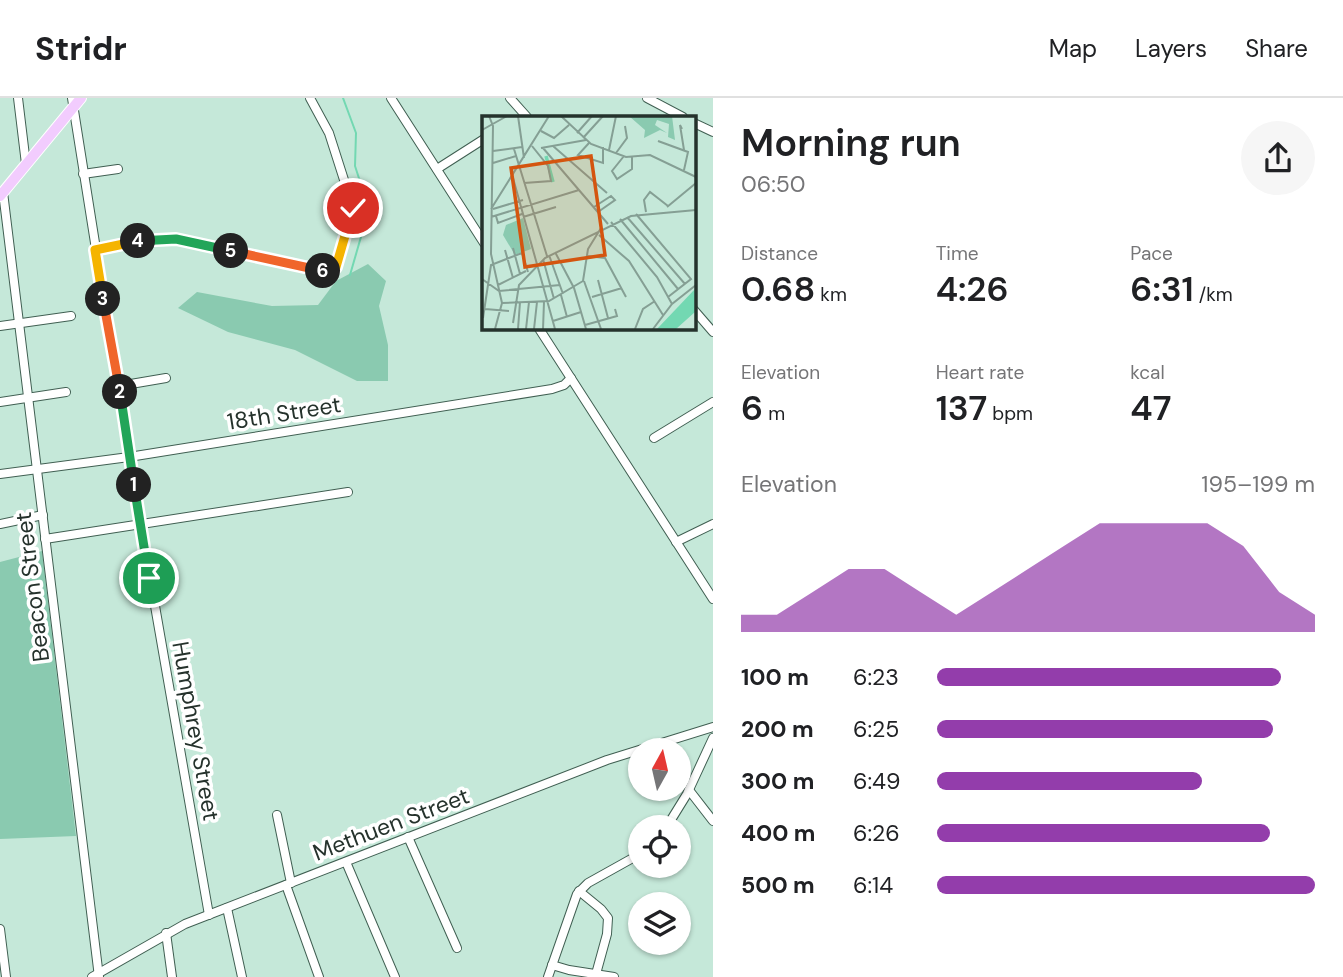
<!DOCTYPE html>
<html lang="en">
<head>
<meta charset="utf-8">
<style>
  :root { --surface:#fff; --page:#f6f6f6; --text:#202124; --muted:#757577; --line:#e0e0e0; --accent:#933dab }
  body { margin:0; font-family:"DM Sans",sans-serif; background:var(--page); color:var(--text); height:100vh; display:flex; flex-direction:column; font-size:26px; white-space:nowrap }
  * { box-sizing:border-box; margin:0 }
  p { font-size:23px; color:var(--muted) }
  .icon { flex:none; width:38px; height:38px; fill:none; stroke:currentColor; stroke-width:2; stroke-linecap:round; stroke-linejoin:round }
  .map { position:relative; flex:1; overflow:hidden }
  .side { display:flex; flex-direction:column; background:var(--surface); width:630px }
  .side>* { flex:none }
  .needle { width:46px; rotate:8deg }
  .fabs { position:absolute; left:628px; top:640px; display:grid; gap:14px }
  .fabs a { display:grid; place-items:center; width:63px; height:63px; border-radius:50%; background:var(--surface); box-shadow:0 2px 5px #0004; font-size:35px }
  .pin { position:absolute; display:grid; place-items:center; width:60px; height:60px; color:#fff; margin:-30px; border:4px solid #fff; border-radius:50%; box-shadow:0 2px 7px #0007 }
  .km { position:absolute; width:35px; height:35px; margin:-18px; border-radius:50%; background:#222; color:#fff; font-size:19px; line-height:35px; text-align:center }
  .round { display:grid; place-items:center; flex:none; width:74px; height:74px; border-radius:37px; background:var(--page) }
  .summary { display:flex; align-items:center; justify-content:space-between; height:119px; padding:0 28px }
  h1 { font-size:38px; font-weight:600; line-height:52px }
  .figures { display:grid; grid-template-columns:repeat(3,1fr); gap:10px; height:119px; padding:7px 28px }
  .figures div { display:grid; align-content:center }
  .figures b { font-size:35px; font-weight:600 }
  .figures small { font-size:19px; font-weight:400 }
  .figures p { font-size:19px }
  .chart { height:196px; padding:14px 28px }
  .chart p { display:flex; justify-content:space-between }
  .chart svg { width:100%; height:126px; margin-top:7px; fill:var(--accent); opacity:.7 }
  ul { padding:0 28px; list-style:none; font-size:23px }
  li { display:grid; grid-template-columns:112px 84px 1fr; align-items:center; height:52px }
  li i { height:18px; border-radius:9px; background:var(--accent) }
  header { display:flex; align-items:center; gap:42px; box-sizing:border-box; height:98px; padding:0 35px; background:var(--surface); border-bottom:2px solid var(--line) }
  header strong { font-size:33px }
  nav { display:flex; gap:38px; margin-inline-start:auto; font-size:24px }
  main { display:flex; flex:1; min-height:0 }
  .map>svg:first-child { display:block }
  .green { fill:#8acab0 }
  .lines { fill:none; stroke-linecap:round; stroke-linejoin:round }
  .stream { stroke:#73d8b2; stroke-width:2 }
  .minor-casing { stroke:#405f52; stroke-width:10 }
  .major-casing { stroke:#fff; stroke-width:12 }
  .minor { stroke:#fff; stroke-width:8 }
  .major { stroke:#f2ccfe; stroke-width:10 }
  .split-1-casing { stroke:#fff; stroke-width:14 }
  .split-2-casing { stroke:#fff; stroke-width:14 }
  .split-3-casing { stroke:#fff; stroke-width:14 }
  .split-4-casing { stroke:#fff; stroke-width:14 }
  .split-5-casing { stroke:#fff; stroke-width:14 }
  .split-6-casing { stroke:#fff; stroke-width:14 }
  .split-7-casing { stroke:#fff; stroke-width:14 }
  .split-1 { stroke:#22a559; stroke-width:9 }
  .split-2 { stroke:#22a559; stroke-width:9 }
  .split-3 { stroke:#f0652b; stroke-width:9 }
  .split-4 { stroke:#f5b400; stroke-width:9 }
  .split-5 { stroke:#22a559; stroke-width:9 }
  .split-6 { stroke:#f0652b; stroke-width:9 }
  .split-7 { stroke:#f5b400; stroke-width:9 }
  .labels { text-anchor:middle; dominant-baseline:central; stroke-width:7; stroke-linejoin:round; paint-order:stroke }
  .street-label { font-size:23px; fill:#25322c; stroke:#fff }
  .inset-river { fill:none; stroke:#73d8b2; stroke-width:3.5 }
  .inset-road { fill:none; stroke:#859f94; stroke-width:2 }
  .view { fill:#d4550f; fill-opacity:0.15; stroke:#d4550f; stroke-width:3.5 }
  .inset-edge { fill:none; stroke:#25322c; stroke-width:3.5 }
</style>
</head>
<body>
<header>
<strong>Stridr</strong>
<nav><a>Map</a><a>Layers</a><a>Share</a></nav>
</header>
<main>
<div class="map">
<svg width="713" height="879" viewBox="0 0 713 879">
  <rect width="100%" height="100%" fill="#c5e8d9"/>
  <g class="green">
    <path d="M368,166L386,183L379,208L388,247V283H357L295,252L228,234L178,210L197,194L272,208L318,207L336,183Z"/>
    <path d="M42,453L76,738L0,741V464Z"/>
  </g>
  <g class="lines">
    <path class="stream" d="M343,0L356,35L355,68L369,111L350,177"/>
    <g class="minor-casing">
      <g id="minor">
        <path d="M18,0L26,66"/>
        <path d="M72,0L129,359L209,817"/>
        <path d="M391,0L484,145"/>
        <path d="M510,0L527,19"/>
        <path d="M647,0L683,19"/>
        <path d="M694,25L713,34"/>
        <path d="M437,71L484,41"/>
        <path d="M83,76L118,71"/>
        <path d="M3,94L99,879"/>
        <path d="M95,152L142,142L176,141L325,173L333,172L338,162L353,110L329,35L310,0"/>
        <path d="M694,212L713,234"/>
        <path d="M0,228L71,218"/>
        <path d="M538,229L713,501"/>
        <path d="M119,288L166,280"/>
        <path d="M0,304L66,294"/>
        <path d="M654,340L713,304"/>
        <path d="M0,376L129,359L552,291L564,287L571,280"/>
        <path d="M0,426L43,417"/>
        <path d="M45,441L348,394"/>
        <path d="M676,444L713,426"/>
        <path d="M689,692L713,723"/>
        <path d="M277,717L291,785"/>
        <path d="M666,730L687,696L713,640"/>
        <path d="M408,739L457,850"/>
        <path d="M346,764L395,879"/>
        <path d="M286,787L319,879"/>
        <path d="M579,793L601,811L608,820L607,836L596,876"/>
        <path d="M227,810L242,879"/>
        <path d="M0,831L6,879"/>
        <path d="M166,835L172,879"/>
        <path d="M552,867L569,872L614,879"/>
        <path d="M92,879L185,826L607,662L713,629"/>
        <path d="M548,879L577,796L588,785L640,756"/>
      </g>
    </g>
    <g class="major-casing">
      <path id="major" d="M0,98L81,0"/>
    </g>
    <use href="#minor" class="minor"/>
    <use href="#major" class="major"/>
  </g>
  <g class="lines">
    <g class="split-1-casing">
      <path id="split-1" d="M134,387L149,480"/>
    </g>
    <g class="split-2-casing">
      <path id="split-2" d="M120,294L134,387"/>
    </g>
    <g class="split-3-casing">
      <path id="split-3" d="M103,201L120,294"/>
    </g>
    <g class="split-4-casing">
      <path id="split-4" d="M103,201L95,152L138,143"/>
    </g>
    <g class="split-5-casing">
      <path id="split-5" d="M138,143L176,141L231,153"/>
    </g>
    <g class="split-6-casing">
      <path id="split-6" d="M231,153L323,173"/>
    </g>
    <g class="split-7-casing">
      <path id="split-7" d="M323,173H333L336,169L353,110"/>
    </g>
    <use href="#split-1" class="split-1"/>
    <use href="#split-2" class="split-2"/>
    <use href="#split-3" class="split-3"/>
    <use href="#split-4" class="split-4"/>
    <use href="#split-5" class="split-5"/>
    <use href="#split-6" class="split-6"/>
    <use href="#split-7" class="split-7"/>
  </g>
  <g class="labels">
    <g class="street-label">
      <text transform="translate(284 315) rotate(-9)">18th Street</text>
      <text transform="translate(32 489) rotate(-97)">Beacon Street</text>
      <text transform="translate(196 633) rotate(80)">Humphrey Street</text>
      <text transform="translate(391 726) rotate(-21)">Methuen Street</text>
    </g>
  </g>
  <g transform="translate(482 18)">
    <rect width="214" height="214" fill="#c5e8d9"/>
    <path d="M147,0H190L193,24L186,21L187,8L175,4L173,9L185,17L178,14L162,22L163,14ZM41,102L49,133L33,139L21,119L24,109Z" fill="#8acab0"/>
    <path d="M213,173V196L194,213H175Z" fill="#73d8b2"/>
    <path class="inset-river" d="M64,40L71,66"/>
    <path class="inset-road" d="M7,0L11,10L9,138L20,187L13,213M36,0L42,42M79,0L109,28L144,41L168,39L214,61M200,13L198,9L202,34M0,14L25,0M59,15L72,22L87,9M95,17L110,0M101,22L121,0M176,25L206,36L202,54M107,27L96,39L121,47V31M71,30L125,77M59,32L104,24M61,32L126,108M32,33L65,140M127,34L134,0M11,35L40,31M134,37L145,22L143,10M142,40L130,55L135,63L150,53V40M11,47L34,40M31,62L73,213M42,67L69,65L66,50L50,30M112,91L129,80L133,84L116,96M185,91L214,67M9,93L67,0M11,93L41,84M164,96L162,84L168,76L186,90M154,98L209,163L186,181M14,100L16,107L40,98M9,101L97,74M41,101L74,91M145,101L203,168M138,103L196,173M129,106L175,161L190,188M117,119L147,145L181,199M31,132L38,158M23,134L31,162M73,136L92,172L104,213M67,139L81,178M105,140L123,142L144,181M61,143L72,183M0,163L17,175L78,169M116,164L126,202M102,165L119,213M16,169L44,155M79,179L85,201M110,181L140,172M20,187L67,185L101,165L106,133L119,112M3,193L27,195M1,202L9,149L40,137L46,156M71,205L99,196M31,207L37,169L63,142L149,100L214,94M103,209L135,200L133,193M36,213L38,186M44,213L47,186M52,213L55,186M61,213L62,186M153,213L161,193L173,185M171,213L190,188L214,169"/>
    <path class="view" d="M109,40L123,139L43,151L29,52Z"/>
    <rect width="214" height="214" class="inset-edge"/>
  </g>
</svg>
<div class="fabs">
<a><svg class="needle" viewBox="-14 -14 28 28"><path d="M0-13l5 13h-10z" fill="#e53935"/><path d="M0 13l5-13h-10z" fill="#757577"/></svg></a>
<a><svg class="icon" aria-label="locate" viewBox="0 0 24 24"><circle cx="12" cy="12" r="6"/><path d="M12 2v4M12 18v4M2 12h4M18 12h4"/></svg></a>
<a><svg class="icon" aria-label="layers" viewBox="0 0 24 24"><path d="M12 4l9 5-9 5-9-5zM3 14l9 5 9-5"/></svg></a>
</div>
<div class="pin" style="left:149px;top:480px;background:#1e9e55"><svg class="icon" aria-label="arrive" viewBox="0 0 24 24"><path d="M6 21V4h12l-3 4 3 4H6"/></svg></div>
<div class="pin" style="left:353px;top:110px;background:#d93025"><svg class="icon" aria-label="check" viewBox="0 0 24 24"><path d="M5 12l5 5 9-10"/></svg></div>
<b class="km" style="left:134px;top:387px">1</b>
<b class="km" style="left:120px;top:294px">2</b>
<b class="km" style="left:103px;top:201px">3</b>
<b class="km" style="left:138px;top:143px">4</b>
<b class="km" style="left:231px;top:153px">5</b>
<b class="km" style="left:323px;top:173px">6</b>
</div>
<section class="side">
<div class="summary"><div><h1>Morning run</h1><p>06:50</p></div><a class="round"><svg class="icon" aria-label="share" viewBox="0 0 24 24"><path d="M12 15V3M7 8l5-5 5 5M5 13v7h14v-7"/></svg></a></div>
<div class="figures">
<div><p>Distance</p><b>0.68<small> km</small></b></div>
<div><p>Time</p><b>4:26</b></div>
<div><p>Pace</p><b>6:31<small> /km</small></b></div>
</div>
<div class="figures">
<div><p>Elevation</p><b>6<small> m</small></b></div>
<div><p>Heart rate</p><b>137<small> bpm</small></b></div>
<div><p>kcal</p><b>47</b></div>
</div>
<div class="chart"><p><span>Elevation</span>195–199 m</p>
<svg viewBox="0 0 160 44" preserveAspectRatio="none"><path d="M0 44V38L10 38L20 30L30 22L40 22L50 30L60 38L70 30L80 22L90 14L100 6L110 6L120 6L130 6L140 14L150 30L160 38V44z"/></svg>
</div>
<ul>
<li><b>100 m</b>6:23<i style="width:91%"></i></li>
<li><b>200 m</b>6:25<i style="width:89%"></i></li>
<li><b>300 m</b>6:49<i style="width:70%"></i></li>
<li><b>400 m</b>6:26<i style="width:88%"></i></li>
<li><b>500 m</b>6:14<i style="width:100%"></i></li>
</ul>
</section>
</main>
</body>
</html>
